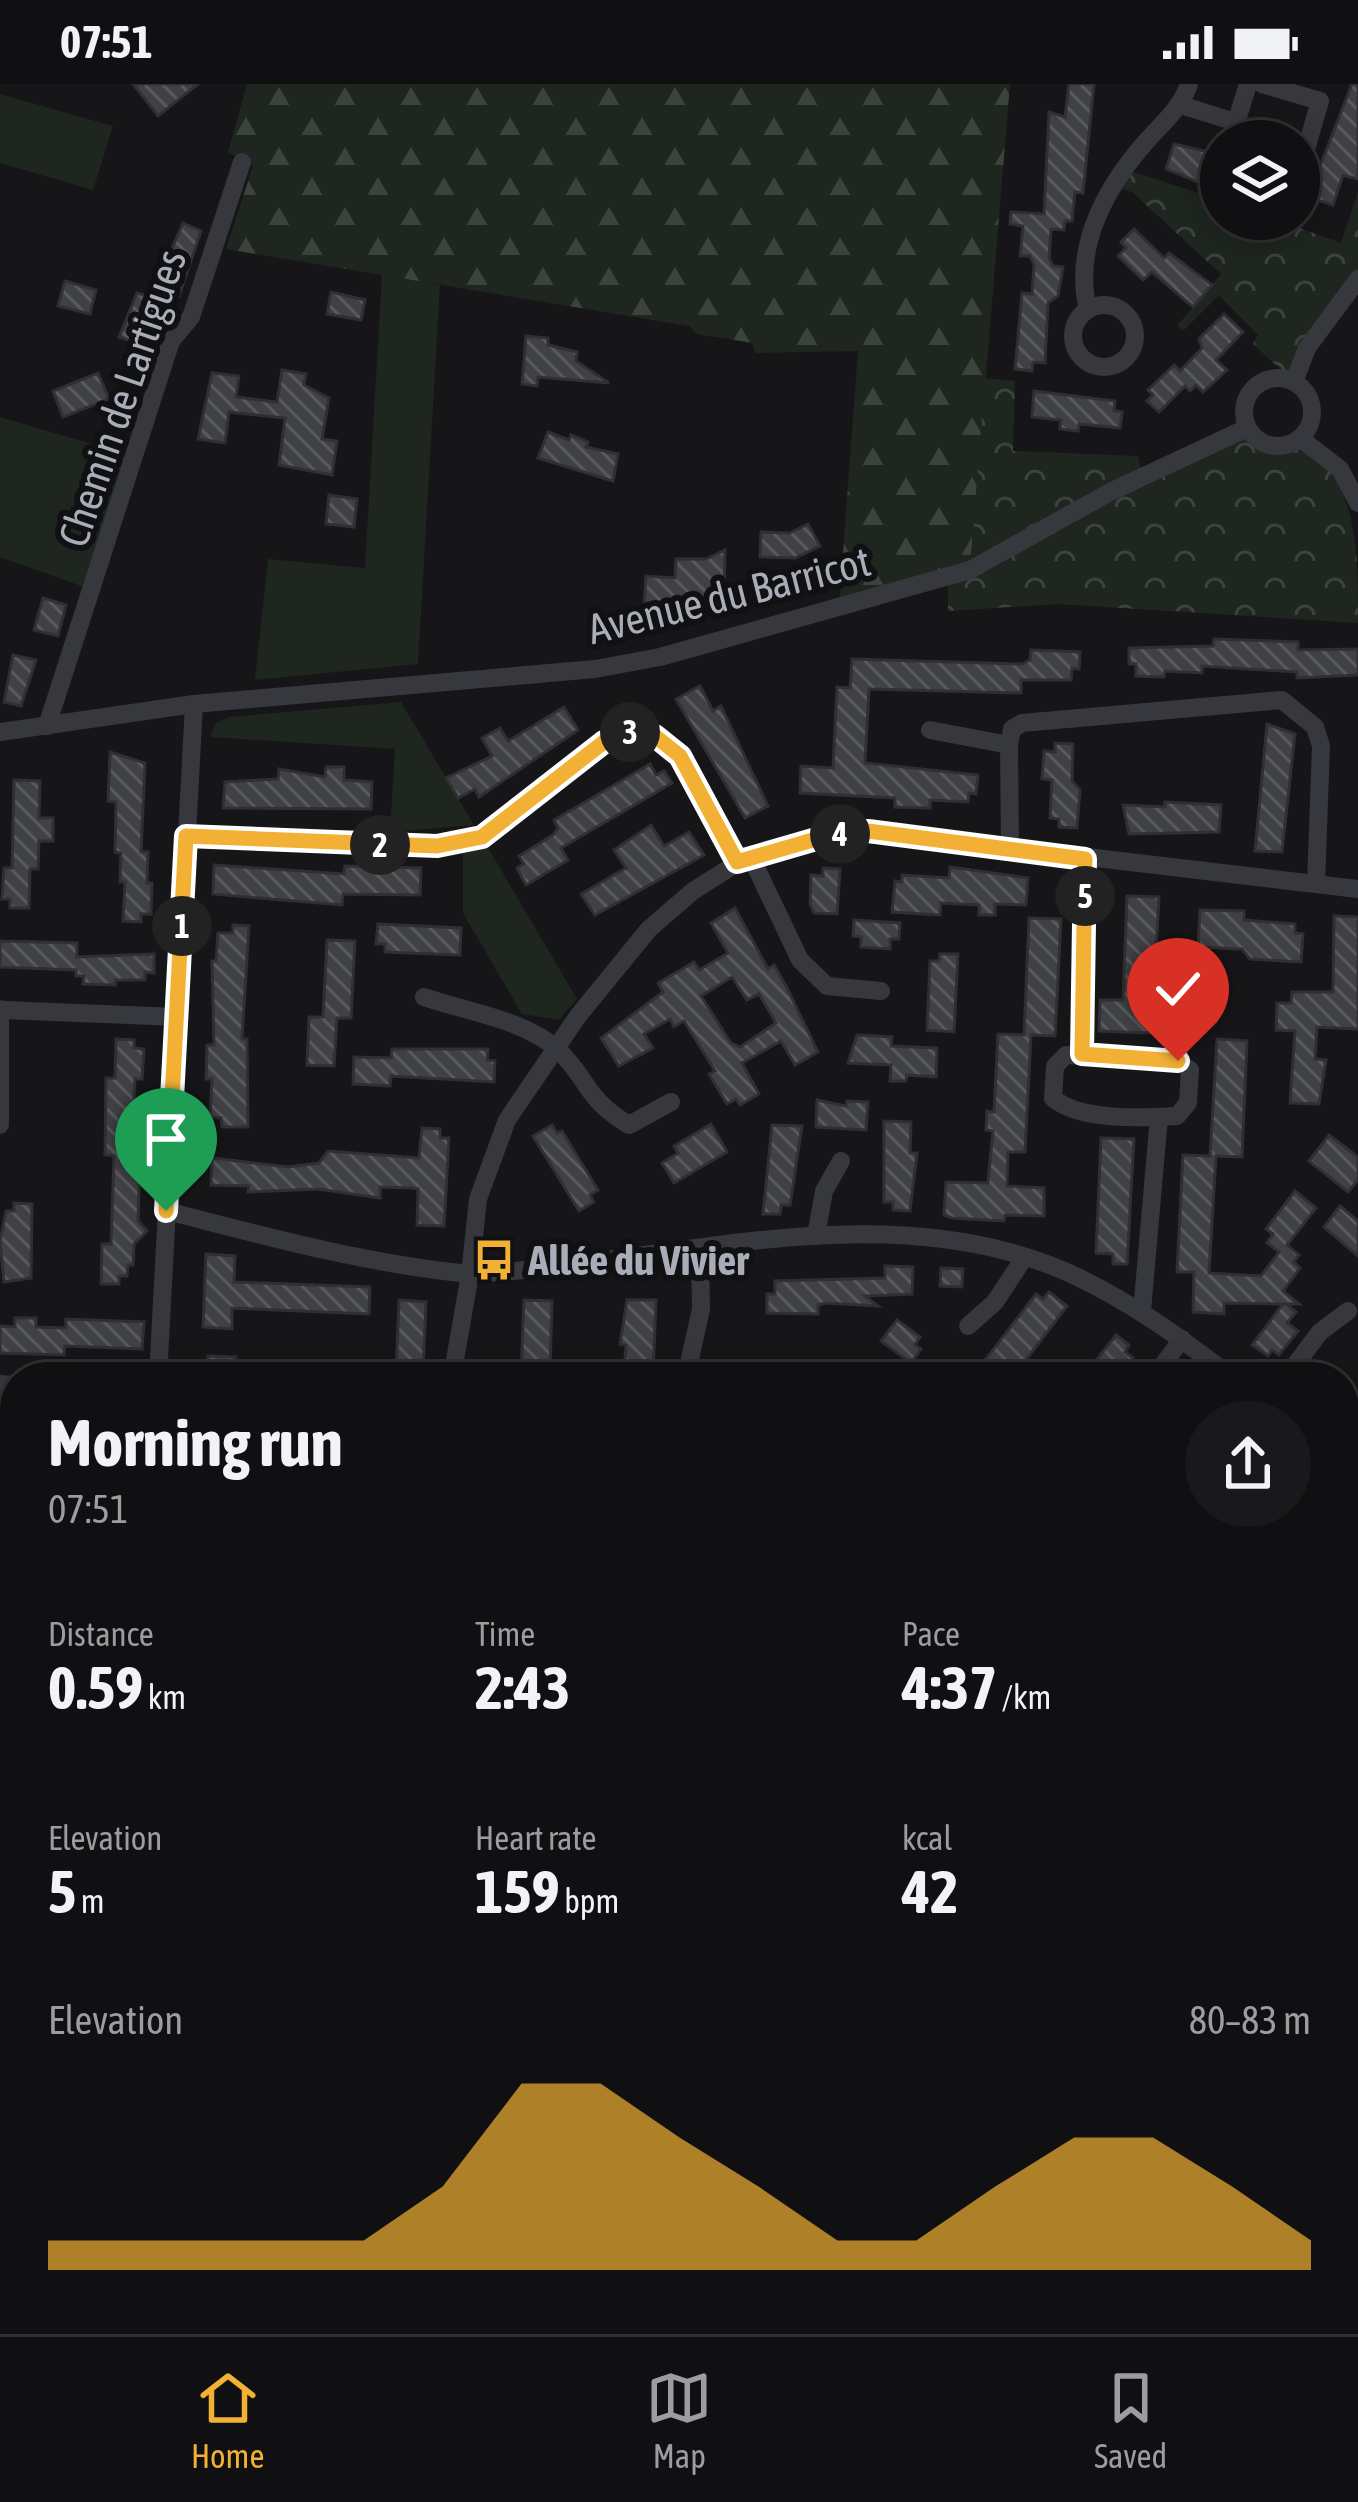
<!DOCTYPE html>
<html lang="en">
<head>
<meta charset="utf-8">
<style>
  :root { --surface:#101012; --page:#19191b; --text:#f1f3f6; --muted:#9c9d9f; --line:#303032; --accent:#f2b134 }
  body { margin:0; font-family:"Asap Condensed",sans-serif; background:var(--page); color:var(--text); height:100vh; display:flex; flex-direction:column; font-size:45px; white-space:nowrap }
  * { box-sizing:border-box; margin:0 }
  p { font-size:39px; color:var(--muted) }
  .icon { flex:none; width:66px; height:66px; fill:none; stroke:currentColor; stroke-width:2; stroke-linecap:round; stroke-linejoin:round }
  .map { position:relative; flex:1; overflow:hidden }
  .sheet { position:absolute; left:0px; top:1278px; width:1359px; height:972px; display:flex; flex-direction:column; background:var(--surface); border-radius:48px 48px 0 0; box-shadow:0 6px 30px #0003,0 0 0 3px var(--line) }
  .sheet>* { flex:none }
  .controls { position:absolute; left:1200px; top:36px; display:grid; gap:24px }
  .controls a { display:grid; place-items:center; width:120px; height:120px; border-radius:50%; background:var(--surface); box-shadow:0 6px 30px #0003,0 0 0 3px var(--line); font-size:60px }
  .pin { position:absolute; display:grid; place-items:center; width:102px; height:102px; color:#fff; margin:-123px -51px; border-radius:50% 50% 50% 0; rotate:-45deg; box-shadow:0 0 12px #0007 }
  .pin .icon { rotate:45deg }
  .km { position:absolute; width:60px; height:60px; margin:-30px; border-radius:50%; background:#222; color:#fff; font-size:33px; line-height:60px; text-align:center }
  .round { display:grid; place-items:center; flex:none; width:126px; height:126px; border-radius:63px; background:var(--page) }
  .overview { display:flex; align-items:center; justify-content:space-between; height:204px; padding:0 48px }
  h1 { font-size:66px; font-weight:700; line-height:90px }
  .metrics { display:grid; grid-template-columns:repeat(3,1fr); gap:18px; height:204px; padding:12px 48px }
  .metrics div { display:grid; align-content:center }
  .metrics b { font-size:60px; font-weight:700 }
  .metrics small { font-size:33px; font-weight:400 }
  .metrics p { font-size:33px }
  .chart { height:336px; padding:24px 48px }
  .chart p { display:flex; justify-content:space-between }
  .chart svg { width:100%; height:216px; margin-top:12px; fill:var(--accent); opacity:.7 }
  .status { display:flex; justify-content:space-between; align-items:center; height:84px; padding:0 60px; background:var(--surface); direction:ltr }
  .status svg { height:33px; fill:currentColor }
  .tabs { display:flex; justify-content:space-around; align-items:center; height:168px; border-top:3px solid var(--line); background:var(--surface); font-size:33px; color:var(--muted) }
  .tabs a { display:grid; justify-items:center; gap:6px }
  .tabs .current { color:var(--accent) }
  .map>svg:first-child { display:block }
  .grass { fill:#1e261f }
  .forest { fill:url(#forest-firs) }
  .park { fill:url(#park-crowns) }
  .garden { fill:url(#garden-dots) }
  .water { fill:url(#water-rules) }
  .building { fill:url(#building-back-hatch); stroke:#303034; stroke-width:3; fill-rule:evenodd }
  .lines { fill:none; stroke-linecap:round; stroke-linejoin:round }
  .minor { stroke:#37383d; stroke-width:18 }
  .route-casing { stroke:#fff; stroke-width:24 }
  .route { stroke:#f2b134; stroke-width:15 }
  .labels { text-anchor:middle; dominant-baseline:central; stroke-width:12; stroke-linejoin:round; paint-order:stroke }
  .street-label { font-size:42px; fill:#a8adb8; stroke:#111113 }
  .poi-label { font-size:42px; font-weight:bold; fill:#a8adb8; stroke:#111113; text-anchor:start }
</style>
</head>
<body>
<div class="status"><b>07:51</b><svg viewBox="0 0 49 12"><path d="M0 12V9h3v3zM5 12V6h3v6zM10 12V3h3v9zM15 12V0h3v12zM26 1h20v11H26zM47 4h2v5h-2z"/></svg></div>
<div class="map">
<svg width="1358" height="2250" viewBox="0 0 1358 2250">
  <defs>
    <pattern id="forest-firs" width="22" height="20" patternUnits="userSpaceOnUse" patternTransform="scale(3)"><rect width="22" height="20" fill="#1e261f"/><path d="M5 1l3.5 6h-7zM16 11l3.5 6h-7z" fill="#3c433d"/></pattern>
    <pattern id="park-crowns" width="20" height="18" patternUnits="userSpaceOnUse" patternTransform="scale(3)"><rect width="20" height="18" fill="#1e261f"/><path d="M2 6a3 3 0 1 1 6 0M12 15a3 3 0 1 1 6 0" fill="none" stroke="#3c433d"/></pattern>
    <pattern id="garden-dots" width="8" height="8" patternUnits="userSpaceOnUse" patternTransform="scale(3)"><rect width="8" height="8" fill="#1e261f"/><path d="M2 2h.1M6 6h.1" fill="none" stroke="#3c433d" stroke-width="1.8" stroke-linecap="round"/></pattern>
    <pattern id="water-rules" width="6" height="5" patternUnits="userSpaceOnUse" patternTransform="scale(3)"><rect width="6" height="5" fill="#2c353c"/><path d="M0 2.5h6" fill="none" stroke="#485056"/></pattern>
    <pattern id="building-back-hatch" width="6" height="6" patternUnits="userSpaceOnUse" patternTransform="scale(3)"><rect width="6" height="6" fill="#404145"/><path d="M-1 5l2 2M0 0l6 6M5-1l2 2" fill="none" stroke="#595a5e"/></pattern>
  </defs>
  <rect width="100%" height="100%" fill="#161618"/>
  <g class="grass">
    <path d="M0,10L113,42L93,106L0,79Z"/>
    <path d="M382,190L440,201L418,580L255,596L268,475L365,484Z"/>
    <path d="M0,333L133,372L84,503L0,473Z"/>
    <path d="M401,618L474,741L390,748L395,665L210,653L216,639L229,633Z"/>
    <path d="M487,762L577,915L559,936L522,930L463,829V769Z"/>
  </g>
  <path class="forest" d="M247,0H1010L970,486L839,522L858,267L755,269L753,259L697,250L689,242L226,165L253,82L228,68Z"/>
  <g class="park">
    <path d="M1124,85L1221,116V135H1275L1341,159L1358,108V195L1294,298L1253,260L1258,251L1219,211L1183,247L1177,242L1221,190L1132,108L1113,102Z"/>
    <path d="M985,294L1015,297L1013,367L1138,372L1142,391L1247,344L1270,362L1300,354C1358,401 1358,461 1358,539L1059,520L948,527V492L970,486Z"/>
    <path d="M15,1514V2184L0,2183V1549L13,1535Z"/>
    <path d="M1344,1819L1358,1853V2250H1168V2244L1095,2235H1344Z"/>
  </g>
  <path class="garden" d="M115,2235H177L217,2250H124Z"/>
  <path class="water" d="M0,1659L15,1661V1859L0,1860Z"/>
  <g class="building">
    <path d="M133,0H198L158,32Z"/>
    <path d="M1069,0H1094L1083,109L1075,108L1072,137H1065L1064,146L1051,145L1049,174L1053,182L1063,183L1058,212L1048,219L1045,279L1033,278L1032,287L1015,285L1022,209L1032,210L1034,181L1030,172H1020L1023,142L1010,140L1011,128L1044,130L1049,28L1065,33Z"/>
    <path d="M1352,0H1358V95L1343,91L1333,121L1308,113Z"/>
    <path d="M1174,60L1221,71L1218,106L1166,85Z"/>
    <path d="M183,139L201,147L179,212L172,208L156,252L137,247L134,258L119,253L137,209L151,213Z"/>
    <path d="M1134,145L1164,174L1169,169L1212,201L1193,223L1152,188L1143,196L1118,172L1126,164L1121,158Z"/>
    <path d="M65,197L96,206L90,230L58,222Z"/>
    <path d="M331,208L365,216L361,236L327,230Z"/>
    <path d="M1224,230L1243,248L1216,276L1227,286L1203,308L1196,301L1190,307L1185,302L1159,328L1147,317L1153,311L1148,306L1174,281L1180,287L1202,264L1199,255Z"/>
    <path d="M526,252L548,254V261L577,268L576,277L609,299L538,293L537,302L522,300Z"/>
    <path d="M282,286L306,290L304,301L329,314L322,355L337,357L332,391L279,381L285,334L229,328L225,359L198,355L212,289L239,292L236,313L277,318Z"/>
    <path d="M98,289L109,315L63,333L53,307Z"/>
    <path d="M1034,307L1115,317L1114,327L1122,328L1120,344L1079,340L1078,347L1060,345L1061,336L1032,333Z"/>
    <path d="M548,348L569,356L571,351L588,358L586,363L618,370L613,397L538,374Z"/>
    <path d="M329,411L357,415L354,443L326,440Z"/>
    <path d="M808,440L820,462L795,474L760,473L761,448L790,449Z"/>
    <path d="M725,466L724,515L644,519L646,492L675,494L676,475H706Z"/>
    <path d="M43,514L66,521L58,552L34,546Z"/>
    <path d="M1214,555L1298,558V566L1358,565V591L1297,594V588L1202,582V589L1165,587L1164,593L1136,592V580H1129V564L1213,562Z"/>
    <path d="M1031,566L1080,568L1079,585L1072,584L1071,596H1021V609L869,605L865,679L978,691L976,710L969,709L968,718L930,716V724L895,723V714L800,709L801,682L833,684L837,603L850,604L852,575L1022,580L1030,576Z"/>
    <path d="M13,571L36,576L21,622L4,618Z"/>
    <path d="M700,602L713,627L721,622L768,722L745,734L676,615Z"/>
    <path d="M564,623L578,646L479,713L475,705L458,714L446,694L492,672L482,654L500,644L508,657Z"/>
    <path d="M1267,640L1295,650L1282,768L1255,767Z"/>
    <path d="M1055,659L1073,660L1072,697L1080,706L1077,744L1059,743V735L1050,734L1052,696L1042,695L1044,667L1055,668Z"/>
    <path d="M110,668L145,679L141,768H148L147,799H152L151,830H141V838L123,837L125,798H120L121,769L115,768L116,718L108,717Z"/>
    <path d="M650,680L656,691L664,687L672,699L561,764L568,776L526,801L517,784L524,780L519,772L553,751L558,744L554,736Z"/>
    <path d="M326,683H344V696L372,698L371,725L223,724L225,698L278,695L279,685L325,693Z"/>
    <path d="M14,696L40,697L39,734H53V757H39L38,785H30L29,824H10V815H2L4,784H12Z"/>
    <path d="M1165,718L1221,721L1219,748L1129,750L1123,721L1165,723Z"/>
    <path d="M651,741L664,762L689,748L704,771L595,831L581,810L626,784L614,766Z"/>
    <path d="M214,781L344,790L345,782L421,784L420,811L343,810L342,821L213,810Z"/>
    <path d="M950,783L1028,794L1026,821L995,820V831H979V821L941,819L940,831L892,828L895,797L902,798V791L949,794Z"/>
    <path d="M823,784L840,785L837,830L814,829L810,820L811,791L823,792Z"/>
    <path d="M1127,812L1159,813L1154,904L1218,907L1216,938L1178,936L1177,950L1099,947L1100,916H1123Z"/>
    <path d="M735,824L768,885L774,881L786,902L818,968L795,981L781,957L742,979L759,1010L740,1021L736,1015L727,1020L709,990L715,987L684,937L674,943L670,935L644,950L653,964L619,982L601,954L663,908L658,899L694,878L699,886L728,869L711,839ZM732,893L747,916L759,910L776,939L740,963L731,959L701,912Z"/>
    <path d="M1200,826L1244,827V836L1295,840V849L1303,850L1301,878L1250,875L1242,865L1198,863Z"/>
    <path d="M1334,832L1358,833V945L1317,943L1315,975L1326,976L1319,1020L1290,1019L1295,947L1276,946L1277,919H1291L1292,908H1333Z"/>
    <path d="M1029,834L1061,835L1055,952L1031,951L1025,1068H1008L1007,1102L1044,1104V1132L1005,1131L1004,1137L952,1134L944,1131L946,1098L988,1099L993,1047L986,1046L987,1027L994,1028L998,950L1024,951Z"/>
    <path d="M854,836L900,839L899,855H890V865L861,863V853L853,852Z"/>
    <path d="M378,840L461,844L460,871L385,868V860H376Z"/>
    <path d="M233,841L249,842L242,955H247L248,1043H222L221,1034L210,1033L212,995H206L207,961H214L212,877H216L218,849H233Z"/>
    <path d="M327,856L355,857L351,934H337L334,982L307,981L309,933H323Z"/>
    <path d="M0,857L77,859V873L154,870V889L145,888V896H115V901L83,900L84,892H76V886L0,883Z"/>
    <path d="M940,870H958L954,948L927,946L930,877H939Z"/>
    <path d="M857,951L892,953L891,962L937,964L936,993L907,991L906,997H890L891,981L848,979Z"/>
    <path d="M116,955L134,956V964L144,965L142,995H135L131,1072H140L138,1137L147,1147L134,1160L133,1181H128L127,1192H119V1200H101L102,1160H111L114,1072L105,1071L106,994H115Z"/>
    <path d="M1217,955L1247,957L1242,1073L1216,1072L1209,1189L1261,1192L1279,1168L1267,1159L1273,1150L1266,1145L1295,1107L1316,1124L1287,1161L1299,1171L1294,1178L1300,1184L1283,1207L1299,1220H1286L1296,1228L1287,1239L1298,1247L1279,1271L1272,1266L1268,1272L1252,1261L1283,1220L1224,1219V1230L1193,1228L1194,1188H1177L1183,1071L1210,1072Z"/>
    <path d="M392,965H488L487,976L495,977L494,998L391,992L390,1002L353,1000L354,973L391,974Z"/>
    <path d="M817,1016L846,1022L847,1017L868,1018L866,1046L816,1043Z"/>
    <path d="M884,1037L911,1038L910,1069H917L910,1127L893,1126V1118H884Z"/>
    <path d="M711,1040L727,1068L674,1099L662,1079L678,1069L674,1062Z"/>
    <path d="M552,1041L557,1049L562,1047L598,1106L590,1111L594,1118L579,1127L533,1052Z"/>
    <path d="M772,1041L802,1042L790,1121H781L780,1130H763Z"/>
    <path d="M422,1044L440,1045V1054H449L444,1142L417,1141L418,1105L413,1104L380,1103V1114L318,1105L248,1108L249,1102L211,1101L212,1074L288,1083L319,1079L328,1067L419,1074Z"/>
    <path d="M1329,1051L1358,1073V1096L1348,1108L1309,1077Z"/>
    <path d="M1101,1054L1134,1055L1127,1180H1113V1170L1096,1169Z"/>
    <path d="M14,1119L32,1120L31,1194L4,1198L0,1157L6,1127H14Z"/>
    <path d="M1340,1122L1358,1137V1172L1324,1143Z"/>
    <path d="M206,1170L235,1172L234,1198L370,1203L369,1230L232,1224V1245L203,1243Z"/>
    <path d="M885,1182L913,1183L912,1210L865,1212L878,1222L825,1219L818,1221V1230L767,1229V1210H775V1197L885,1194Z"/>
    <path d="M941,1184L963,1185L962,1203L940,1202Z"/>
    <path d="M1049,1208L1067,1222L1013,1293H972L1036,1210L1043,1215Z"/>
    <path d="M399,1216L426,1218L423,1290L396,1289Z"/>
    <path d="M524,1216L552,1217L550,1290L521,1289Z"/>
    <path d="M627,1216H656L653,1290L624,1289L626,1261L620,1260Z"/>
    <path d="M15,1234H36V1243L66,1244V1235L144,1238L142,1265L65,1262L64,1271L0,1269V1242L15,1243Z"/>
    <path d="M897,1236L920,1253L915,1261L921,1265L911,1279L881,1257Z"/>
    <path d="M1116,1251L1129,1261L1125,1268L1133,1274L1117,1293H1083Z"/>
    <path d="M208,1272L236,1273L235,1293H207Z"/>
  </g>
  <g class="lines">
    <g class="minor">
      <path d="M1248,0L1233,49L1258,57"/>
      <path d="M1262,0L1320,17L1304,72L1299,70"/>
      <path d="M1181,21L1235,38"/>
      <circle cx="1104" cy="252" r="31"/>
      <path d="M1088,226C1073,165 1104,106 1144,60C1161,40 1181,25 1189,0"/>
      <circle cx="1278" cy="328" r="34"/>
      <path d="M1294,298L1307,264L1358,195"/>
      <path d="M1300,354L1340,385L1358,419"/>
      <path d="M47,642L171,257L191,233L242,78"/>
      <path d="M930,646L1009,661"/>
      <path d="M0,648L194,620L595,585L660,573L970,486L1110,408L1247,344"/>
      <path d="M186,752L437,762L482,753L604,658L629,648L655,652L680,672L737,779"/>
      <path d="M1010,763L1009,661L1012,645L1022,639L1282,616L1315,643L1321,662L1316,800"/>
      <path d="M751,773L800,876L827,902L881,907"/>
      <path d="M424,913C464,927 526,936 558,966C589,995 584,1014 629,1041L671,1018"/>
      <path d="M0,925V1041"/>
      <path d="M4,926L178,933"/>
      <path d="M1066,971L1178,977L1190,986L1188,1019L1177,1032C1143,1034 1079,1037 1053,1014L1055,982Z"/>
      <path d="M1082,971L1085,775"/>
      <path d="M167,1127C267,1153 367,1180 470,1190L452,1293"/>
      <path d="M816,1152L824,1107L841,1077"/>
      <path d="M1142,1227L1159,1033"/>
      <path d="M968,1242L995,1218L1024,1174"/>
      <path d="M158,1293L194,620"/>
      <path d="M686,1293L701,1225L700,1167"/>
      <path d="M1154,1293L1182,1255"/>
      <path d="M1231,1293C1180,1253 1128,1216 1069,1189C882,1106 665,1181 470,1190L478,1115L507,1036L578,932L649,845L693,807L737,779L830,751L868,747L1358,805"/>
      <path d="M1286,1293L1320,1248L1348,1227"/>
      <path d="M0,1300L15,1301"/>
      <path d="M1344,1378L1358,1382"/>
      <path d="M0,2191L15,2192"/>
      <path d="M584,2235L625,2236L659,2250"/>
    </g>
  </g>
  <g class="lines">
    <g class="route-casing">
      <path id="route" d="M166,1127L186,752L437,762L482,753L604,658L629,648L655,652L680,672L737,778L830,751L868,747L1085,775L1082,970L1178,977"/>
    </g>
    <use href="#route" class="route"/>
  </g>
  <defs>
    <g id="bus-bare" transform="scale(3.24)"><path d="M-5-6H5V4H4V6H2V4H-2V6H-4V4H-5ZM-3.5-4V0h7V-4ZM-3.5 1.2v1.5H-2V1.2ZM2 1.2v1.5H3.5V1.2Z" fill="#f2b134" stroke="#111113" stroke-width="2.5" paint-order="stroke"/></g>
  </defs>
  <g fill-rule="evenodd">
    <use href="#bus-bare" x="494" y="1176"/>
  </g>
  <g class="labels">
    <g class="street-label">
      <text transform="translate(122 314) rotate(-71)">Chemin de Lartigues</text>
      <text transform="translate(729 511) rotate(-14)">Avenue du Barricot</text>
    </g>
    <g class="poi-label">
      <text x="528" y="1176">Allée du Vivier</text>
    </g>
  </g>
</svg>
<div class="controls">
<a><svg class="icon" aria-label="layers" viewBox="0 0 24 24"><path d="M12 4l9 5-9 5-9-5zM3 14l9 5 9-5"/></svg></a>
</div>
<div class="pin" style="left:166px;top:1127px;background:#1e9e55"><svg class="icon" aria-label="arrive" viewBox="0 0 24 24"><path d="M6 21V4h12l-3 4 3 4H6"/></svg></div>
<div class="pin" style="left:1178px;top:977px;background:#d93025"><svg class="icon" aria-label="check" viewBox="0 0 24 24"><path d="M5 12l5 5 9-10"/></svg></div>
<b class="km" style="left:182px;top:842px">1</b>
<b class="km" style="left:380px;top:761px">2</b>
<b class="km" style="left:630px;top:648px">3</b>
<b class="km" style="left:840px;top:750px">4</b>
<b class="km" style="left:1085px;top:812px">5</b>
<section class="sheet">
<div class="overview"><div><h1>Morning run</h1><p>07:51</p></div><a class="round"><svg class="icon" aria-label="share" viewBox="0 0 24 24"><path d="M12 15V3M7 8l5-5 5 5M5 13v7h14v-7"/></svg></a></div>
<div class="metrics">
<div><p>Distance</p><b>0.59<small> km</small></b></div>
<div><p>Time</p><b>2:43</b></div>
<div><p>Pace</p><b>4:37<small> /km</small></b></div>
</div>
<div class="metrics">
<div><p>Elevation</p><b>5<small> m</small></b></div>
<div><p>Heart rate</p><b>159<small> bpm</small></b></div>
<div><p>kcal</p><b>42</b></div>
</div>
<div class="chart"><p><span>Elevation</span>80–83 m</p>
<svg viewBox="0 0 160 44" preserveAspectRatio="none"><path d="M0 44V38L10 38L20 38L30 38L40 38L50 27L60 6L70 6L80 17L90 27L100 38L110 38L120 27L130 17L140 17L150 27L160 38V44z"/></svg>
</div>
</section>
</div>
<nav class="tabs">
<a class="current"><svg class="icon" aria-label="home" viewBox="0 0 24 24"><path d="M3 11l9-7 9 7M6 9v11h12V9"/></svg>Home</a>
<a><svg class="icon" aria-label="map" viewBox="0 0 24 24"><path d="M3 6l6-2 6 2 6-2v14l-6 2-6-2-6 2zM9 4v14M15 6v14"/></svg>Map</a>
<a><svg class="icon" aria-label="saved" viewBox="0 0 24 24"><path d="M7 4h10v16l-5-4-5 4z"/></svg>Saved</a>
</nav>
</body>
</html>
